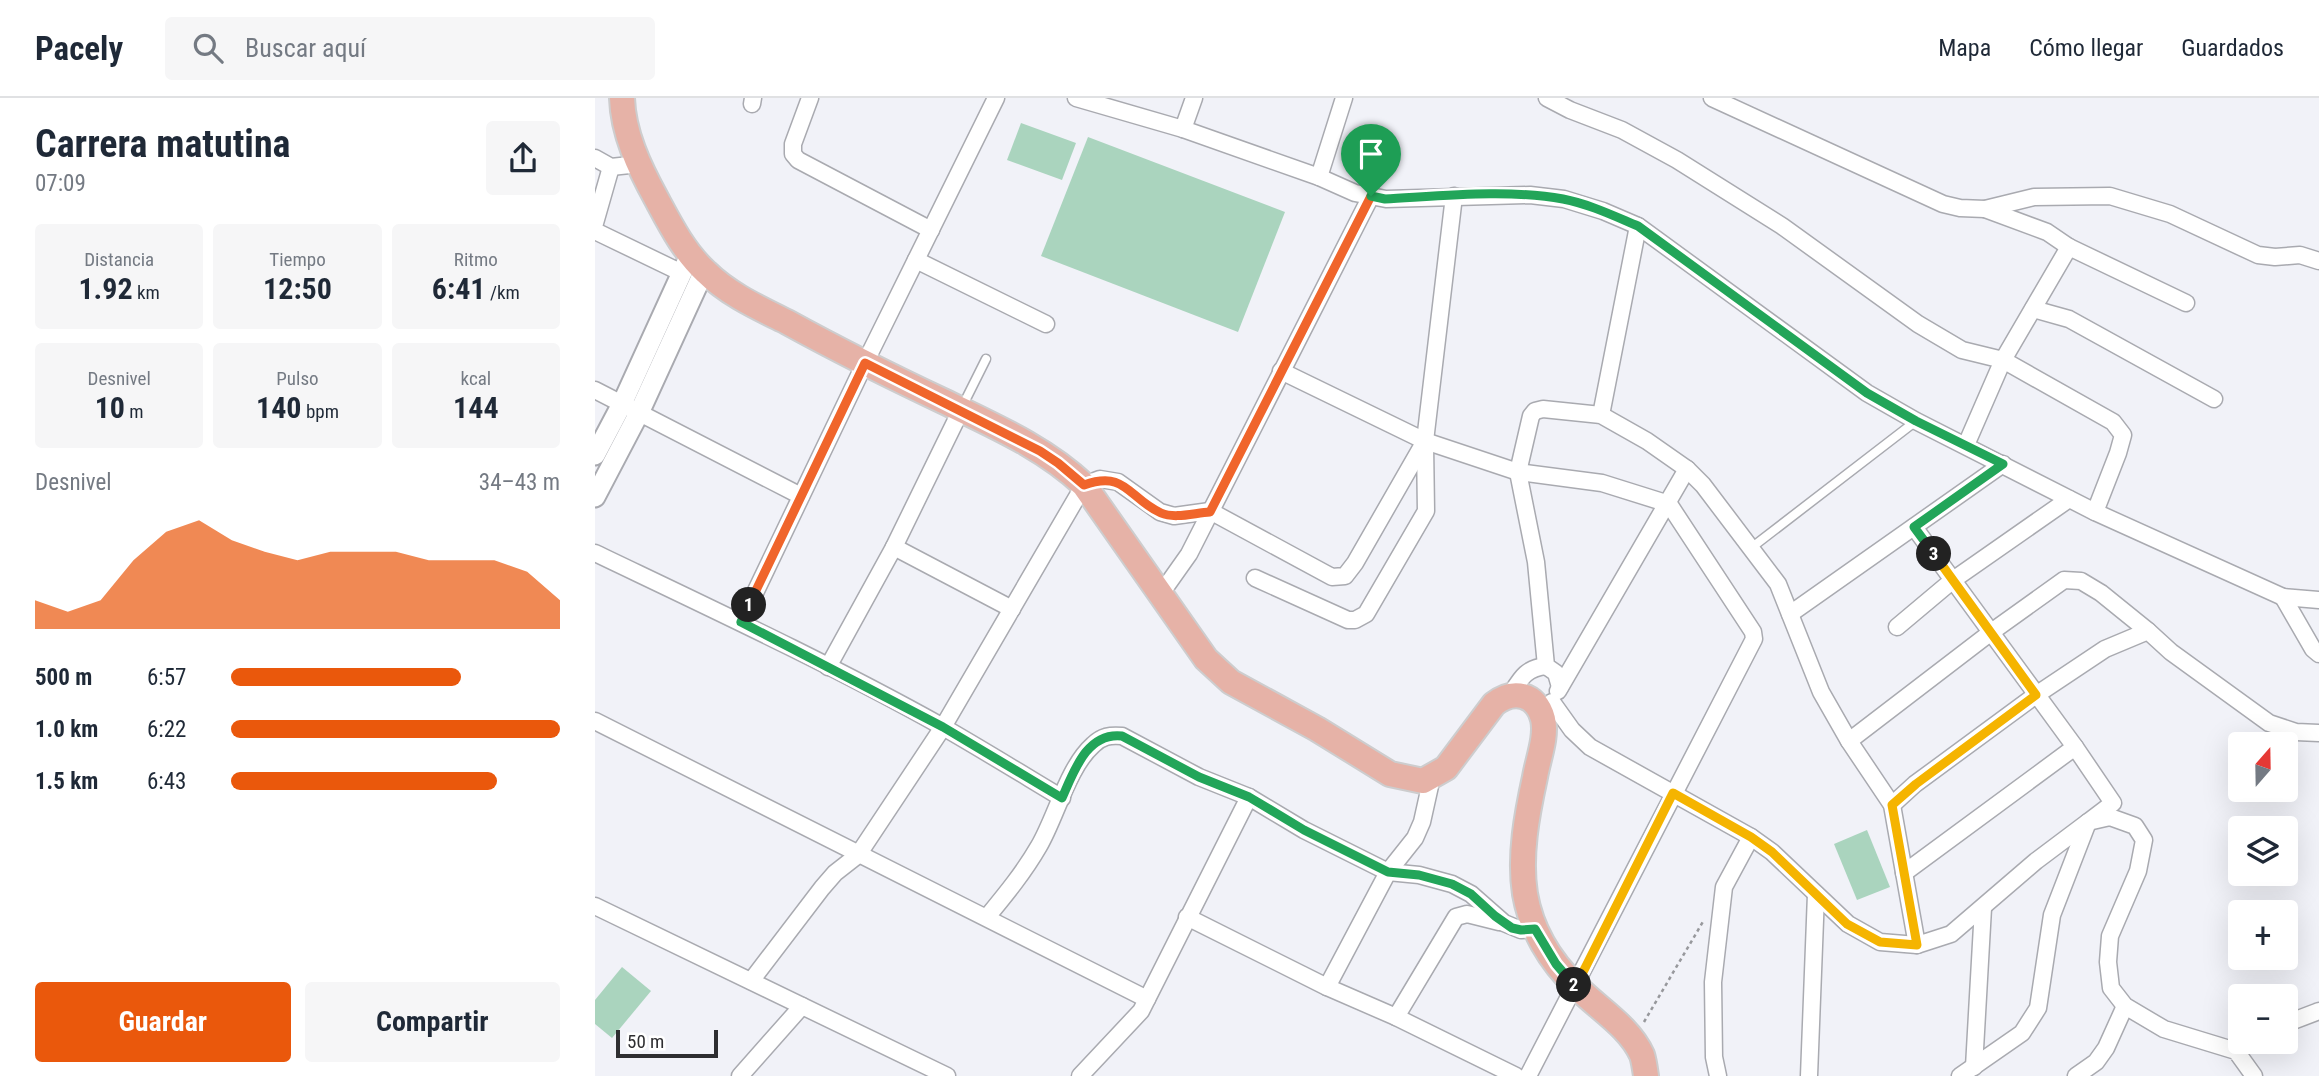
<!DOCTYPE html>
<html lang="es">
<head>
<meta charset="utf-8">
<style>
  :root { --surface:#fff; --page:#f6f6f7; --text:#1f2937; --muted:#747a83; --line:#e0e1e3; --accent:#ea580c }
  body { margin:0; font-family:"Roboto Condensed",sans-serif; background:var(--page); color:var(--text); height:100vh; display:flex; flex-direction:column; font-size:26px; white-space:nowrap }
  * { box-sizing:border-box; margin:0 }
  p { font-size:23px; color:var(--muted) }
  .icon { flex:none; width:38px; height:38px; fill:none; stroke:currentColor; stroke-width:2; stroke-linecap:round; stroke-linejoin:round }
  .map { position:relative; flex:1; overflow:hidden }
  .sheet { display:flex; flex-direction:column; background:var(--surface); width:595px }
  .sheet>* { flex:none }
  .needle { width:46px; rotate:20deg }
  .buttons { position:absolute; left:1633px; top:634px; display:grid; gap:14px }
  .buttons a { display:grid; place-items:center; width:70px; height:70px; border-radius:7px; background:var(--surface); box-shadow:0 7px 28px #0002; font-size:35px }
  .scale { position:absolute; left:21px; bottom:18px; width:102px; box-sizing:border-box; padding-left:7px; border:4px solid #2e2e31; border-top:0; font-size:19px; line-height:24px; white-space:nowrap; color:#2e2e31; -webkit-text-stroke:5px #fff; paint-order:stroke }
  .pin { position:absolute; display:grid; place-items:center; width:60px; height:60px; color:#fff; margin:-72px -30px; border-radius:50% 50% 50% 0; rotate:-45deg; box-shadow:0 0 7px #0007 }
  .pin .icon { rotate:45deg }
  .km { position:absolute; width:35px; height:35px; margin:-18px; border-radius:50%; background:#222; color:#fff; font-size:19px; line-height:35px; text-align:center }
  .round { display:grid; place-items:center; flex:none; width:74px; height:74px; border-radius:7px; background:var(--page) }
  .overview { display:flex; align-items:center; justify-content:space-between; height:119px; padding:0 35px }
  h1 { font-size:38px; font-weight:700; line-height:52px }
  .figures { display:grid; grid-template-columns:repeat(3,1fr); gap:10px; height:119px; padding:7px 35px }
  .figures div { display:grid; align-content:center; border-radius:7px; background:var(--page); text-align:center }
  .figures b { font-size:30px; font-weight:700 }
  .figures small { font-size:19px; font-weight:400 }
  .figures p { font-size:19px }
  .chart { height:196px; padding:14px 35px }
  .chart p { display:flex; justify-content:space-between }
  .chart svg { width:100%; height:126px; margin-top:7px; fill:var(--accent); opacity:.7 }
  .button { display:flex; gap:14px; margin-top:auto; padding:14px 35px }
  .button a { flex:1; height:80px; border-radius:7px; background:var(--accent); color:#fff; font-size:28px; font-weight:700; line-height:80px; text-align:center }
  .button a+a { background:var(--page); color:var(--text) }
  ul { padding:0 35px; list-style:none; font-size:23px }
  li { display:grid; grid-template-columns:112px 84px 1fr; align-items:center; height:52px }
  li i { height:18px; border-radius:9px; background:var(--accent) }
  header { display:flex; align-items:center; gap:42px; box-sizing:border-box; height:98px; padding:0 35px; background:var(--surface); border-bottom:2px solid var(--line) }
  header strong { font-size:33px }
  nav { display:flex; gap:38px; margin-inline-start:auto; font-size:24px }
  .search { width:490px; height:63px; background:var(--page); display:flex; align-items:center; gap:18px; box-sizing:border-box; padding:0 24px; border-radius:7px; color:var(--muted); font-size:26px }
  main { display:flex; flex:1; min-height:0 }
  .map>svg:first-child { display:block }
  .green { fill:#aad4be }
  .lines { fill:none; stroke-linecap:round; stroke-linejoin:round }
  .service-casing { stroke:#a9aab0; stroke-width:11 }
  .minor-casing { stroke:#a9aab0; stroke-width:19 }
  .tertiary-casing { stroke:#a9aab0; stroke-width:23 }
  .primary-casing { stroke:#cdcdce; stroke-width:28 }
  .path { stroke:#97989c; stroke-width:2.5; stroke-dasharray:3.5 3.5; stroke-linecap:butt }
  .service { stroke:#fff; stroke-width:8 }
  .minor { stroke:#fff; stroke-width:16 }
  .tertiary { stroke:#fff; stroke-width:19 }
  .primary { stroke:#e6b2a7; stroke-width:24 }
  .split-1-casing { stroke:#fff; stroke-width:14 }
  .split-2-casing { stroke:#fff; stroke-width:14 }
  .split-3-casing { stroke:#fff; stroke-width:14 }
  .split-4-casing { stroke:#fff; stroke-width:14 }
  .split-1 { stroke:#f0652b; stroke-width:9 }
  .split-2 { stroke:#22a559; stroke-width:9 }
  .split-3 { stroke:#f5b400; stroke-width:9 }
  .split-4 { stroke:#22a559; stroke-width:9 }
</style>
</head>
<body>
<header>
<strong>Pacely</strong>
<div class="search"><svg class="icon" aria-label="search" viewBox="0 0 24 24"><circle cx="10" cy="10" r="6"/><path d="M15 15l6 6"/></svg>Buscar aquí</div>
<nav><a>Mapa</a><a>Cómo llegar</a><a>Guardados</a></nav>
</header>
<main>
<section class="sheet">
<div class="overview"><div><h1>Carrera matutina</h1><p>07:09</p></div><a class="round"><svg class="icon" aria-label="share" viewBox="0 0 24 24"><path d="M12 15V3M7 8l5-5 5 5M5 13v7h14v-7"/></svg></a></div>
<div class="figures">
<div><p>Distancia</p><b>1.92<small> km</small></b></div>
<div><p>Tiempo</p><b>12:50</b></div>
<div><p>Ritmo</p><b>6:41<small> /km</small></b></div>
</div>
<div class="figures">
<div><p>Desnivel</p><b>10<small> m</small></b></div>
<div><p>Pulso</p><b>140<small> bpm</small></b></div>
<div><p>kcal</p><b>144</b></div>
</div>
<div class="chart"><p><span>Desnivel</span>34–43 m</p>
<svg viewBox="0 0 160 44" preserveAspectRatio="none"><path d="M0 44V34L10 38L20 34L30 20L40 10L50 6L60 13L70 17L80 20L90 17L100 17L110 17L120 20L130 20L140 20L150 24L160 34V44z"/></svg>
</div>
<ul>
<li><b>500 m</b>6:57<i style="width:70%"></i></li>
<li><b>1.0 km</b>6:22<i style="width:100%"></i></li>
<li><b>1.5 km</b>6:43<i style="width:81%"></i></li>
</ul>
<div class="button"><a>Guardar</a><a>Compartir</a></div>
</section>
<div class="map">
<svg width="1724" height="978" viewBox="0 0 1724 978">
  <rect width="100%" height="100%" fill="#f1f2f8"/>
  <g class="green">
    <path d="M426,25L481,45L467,82L412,62Z"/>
    <path d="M493,39L690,114L643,234L446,158Z"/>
    <path d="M1272,732L1295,789L1262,802L1239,746Z"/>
    <path d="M27,869L56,893L17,940L0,926V902Z"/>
  </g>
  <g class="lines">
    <g class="service-casing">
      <g id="service">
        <path d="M367,309L391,261"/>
        <path d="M1156,450L1321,323"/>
      </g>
    </g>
    <g class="minor-casing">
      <g id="minor">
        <path d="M215,0L198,46V56L203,62L336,132"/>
        <path d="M481,0L588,31L724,79L760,95L791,101L935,97L969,101L1008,113L1043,128L1272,295L1321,323L1500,414L1688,499L1724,502"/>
        <path d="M952,0L975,12L1027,32L1082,62L1187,128L1323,226L1367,252L1408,262L1518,324L1528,337L1523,355L1500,414"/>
        <path d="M1117,0L1348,106L1365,110L1390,111L1439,99L1515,98L1575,116L1663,157L1680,159L1705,157L1724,163"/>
        <path d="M157,6L158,0"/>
        <path d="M588,31L599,0"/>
        <path d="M0,60L16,69L44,66"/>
        <path d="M724,79L749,0"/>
        <path d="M1390,111L1452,134L1474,149L1591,205"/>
        <path d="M0,125L16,69"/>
        <path d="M0,133L87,175"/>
        <path d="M321,162L451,226"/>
        <path d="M1438,211L1474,221L1619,301"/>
        <path d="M686,273L830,343L923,374L1007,385L1074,406L1158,534L1159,541L933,978"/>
        <path d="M0,292L206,398"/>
        <path d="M1006,317L1043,128"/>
        <path d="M1371,347L1408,262L1474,149"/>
        <path d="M299,449L417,511"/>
        <path d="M0,455C117,511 235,566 348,629C388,652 427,676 467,700"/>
        <path d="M660,480L753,522H760L771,516L831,413L830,346"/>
        <path d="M565,497L594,456L776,98"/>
        <path d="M1688,499L1718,551L1724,556"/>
        <path d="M1195,516L1408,366"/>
        <path d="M146,524L270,265L401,0"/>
        <path d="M1302,529L1358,482L1474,401"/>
        <path d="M233,569L299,449L366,312"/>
        <path d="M965,589L961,575L951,568L941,464L923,374L936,318L940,313L948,311L1006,317L1052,343L1092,371L1108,387L1183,486L1226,594L1254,643L1297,707L1322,847"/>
        <path d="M963,593L1092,371"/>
        <path d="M916,596C926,580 931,570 951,568"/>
        <path d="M957,604L977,632L995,649L1156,739L1177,754L1253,826L1285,844L1322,847L1356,836L1441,763L1493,724L1515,719L1540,728L1549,742L1543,773L1515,838L1513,864L1516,890L1530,908L1569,931L1641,953L1659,978"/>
        <path d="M0,623L552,901"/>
        <path d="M1254,643L1395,535L1469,482L1486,483L1506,495L1553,533"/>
        <path d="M1297,707L1320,686L1441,597L1510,551L1553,533L1576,554L1674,625L1701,634L1724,635"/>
        <path d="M1309,775L1480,649L1319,429"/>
        <path d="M0,808L352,978"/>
        <path d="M392,819C411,796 429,774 444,748C461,719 473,669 498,647C507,638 515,637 527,638L604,679L654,699L709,732L793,774L824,777L857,786L876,796L909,825L926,832L941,831"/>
        <path d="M592,819L732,889L801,919L921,978"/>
        <path d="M156,883L227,790L240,775L263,757L348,629L489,387L505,381L523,384L565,414L579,418L615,413L737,479L750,478L760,465L830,343L859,98"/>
        <path d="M732,889L793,774L820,740L827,724L837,679"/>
        <path d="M801,919L861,819L872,816L904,824"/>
        <path d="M1690,926L1724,913"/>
        <path d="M1379,969L1388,810"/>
        <path d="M145,978L207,908"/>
        <path d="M485,978L546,913L654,699"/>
        <path d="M1123,978L1119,959L1118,884L1129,789L1156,739"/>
        <path d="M1214,978L1221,796"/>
        <path d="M1365,978L1427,935L1443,910L1457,817L1493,724L1518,705L1480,649"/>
        <path d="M1481,978L1501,964L1511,950L1530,908"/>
      </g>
    </g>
    <g class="tertiary-casing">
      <g id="tertiary">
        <path d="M0,357L27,306L95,157"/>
        <path d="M0,399L44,315L109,173"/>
      </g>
    </g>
    <g class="primary-casing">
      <path id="primary" d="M27,0C28,35 44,69 61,100C75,126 89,154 111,174C133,196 164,210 192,224C243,252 295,278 348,303C397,327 449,349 489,387L611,561L636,584L722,631L795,676L828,683L851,670L899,606C918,591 941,595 948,621C952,639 943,661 940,679C932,716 924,758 930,796C936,831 955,863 981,888C1002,910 1034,928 1047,957C1049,963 1050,971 1051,978"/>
    </g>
    <path class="path" d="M1049,924L1109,822"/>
    <use href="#service" class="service"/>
    <use href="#minor" class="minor"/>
    <use href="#tertiary" class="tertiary"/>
    <use href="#primary" class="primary"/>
  </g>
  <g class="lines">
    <g class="split-1-casing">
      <path id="split-1" d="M154,507L270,265L445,353L463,365L489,387C531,372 533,400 566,415C580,421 599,415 615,414L776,98"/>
    </g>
    <g class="split-2-casing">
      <path id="split-2" d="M154,507L146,524L348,629L467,700C479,673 492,634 527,638L604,679L654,699L709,732L793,774L824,777L857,786L876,796L900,818L917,830L926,832L940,831L961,866L979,887"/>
    </g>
    <g class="split-3-casing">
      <path id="split-3" d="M979,887L981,888L1078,695L1156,739L1177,754L1252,826L1285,844L1322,847L1297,707L1321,686L1441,597L1339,456"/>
    </g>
    <g class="split-4-casing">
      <path id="split-4" d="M776,98L790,101C846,98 914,91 968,101C994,106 1019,118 1043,128L1272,295L1321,323L1408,366L1319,429L1339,456"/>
    </g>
    <use href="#split-1" class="split-1"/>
    <use href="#split-2" class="split-2"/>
    <use href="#split-3" class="split-3"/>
    <use href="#split-4" class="split-4"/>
  </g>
</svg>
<div class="buttons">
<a><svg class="needle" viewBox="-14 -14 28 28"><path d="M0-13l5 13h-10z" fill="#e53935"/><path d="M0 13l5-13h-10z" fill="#747a83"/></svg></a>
<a><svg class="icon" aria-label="layers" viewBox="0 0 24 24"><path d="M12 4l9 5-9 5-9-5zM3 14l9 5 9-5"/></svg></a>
<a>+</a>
<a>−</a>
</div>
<div class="scale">50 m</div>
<div class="pin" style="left:776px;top:98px;background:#1e9e55"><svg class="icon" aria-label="arrive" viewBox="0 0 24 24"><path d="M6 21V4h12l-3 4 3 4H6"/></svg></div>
<b class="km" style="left:154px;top:507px">1</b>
<b class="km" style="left:979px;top:887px">2</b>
<b class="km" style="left:1339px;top:456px">3</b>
</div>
</main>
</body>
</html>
